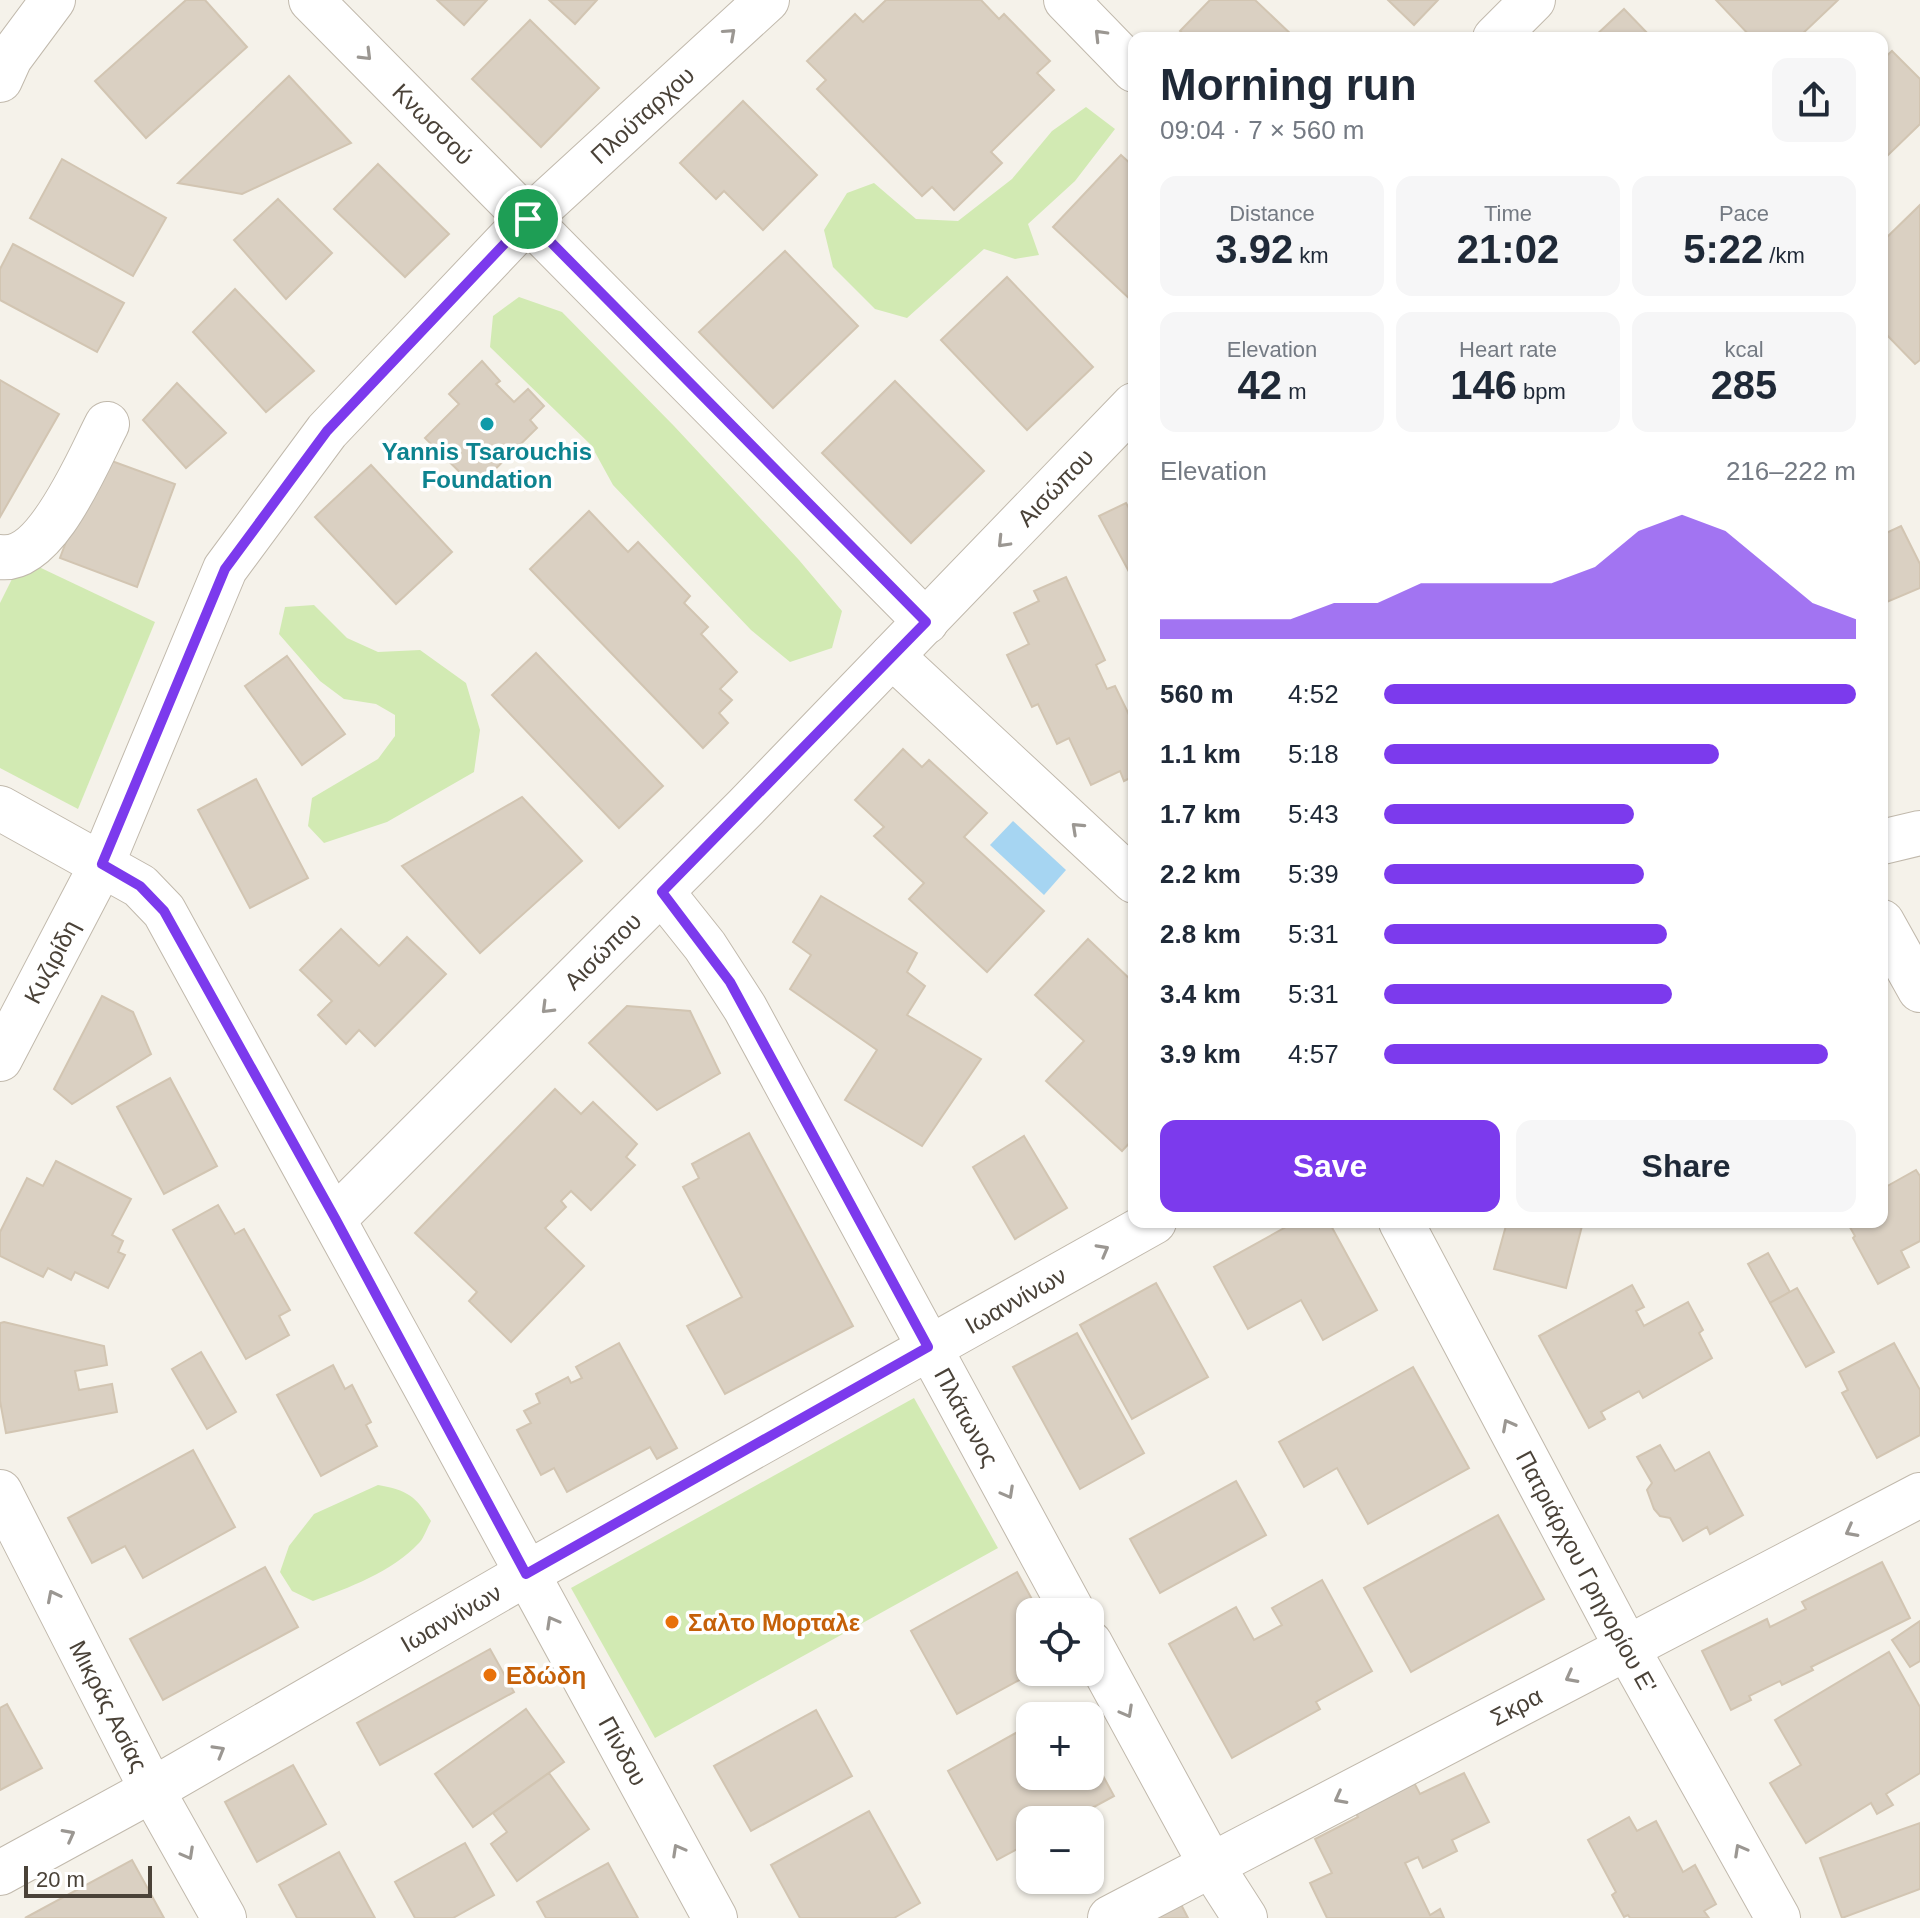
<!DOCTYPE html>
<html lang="en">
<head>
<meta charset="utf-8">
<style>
  :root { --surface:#fff; --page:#f6f6f7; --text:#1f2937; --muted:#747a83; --accent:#7c3aed }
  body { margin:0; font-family:Arial,sans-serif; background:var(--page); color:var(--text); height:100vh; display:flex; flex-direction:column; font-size:30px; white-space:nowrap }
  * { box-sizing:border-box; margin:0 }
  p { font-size:26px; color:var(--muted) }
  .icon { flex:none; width:44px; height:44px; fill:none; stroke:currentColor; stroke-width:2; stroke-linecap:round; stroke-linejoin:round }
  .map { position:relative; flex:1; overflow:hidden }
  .drawer { position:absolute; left:1128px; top:32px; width:760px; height:1196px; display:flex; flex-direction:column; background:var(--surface); border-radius:16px; box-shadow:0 2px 6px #0004 }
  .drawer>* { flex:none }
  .fabs { position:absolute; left:1016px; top:1598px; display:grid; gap:16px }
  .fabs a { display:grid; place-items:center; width:88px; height:88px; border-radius:16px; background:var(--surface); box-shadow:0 2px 6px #0004; font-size:40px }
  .scale { position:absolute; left:24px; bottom:20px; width:128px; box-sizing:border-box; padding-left:8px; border:4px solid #4a4238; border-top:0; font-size:22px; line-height:28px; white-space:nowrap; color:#4a4238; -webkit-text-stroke:6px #fff; paint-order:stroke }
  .pin { position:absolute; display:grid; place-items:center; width:68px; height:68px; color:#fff; margin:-34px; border:4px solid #fff; border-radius:50%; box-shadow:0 2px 8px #0007 }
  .round { display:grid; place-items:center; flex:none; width:84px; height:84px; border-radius:16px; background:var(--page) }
  .overview { display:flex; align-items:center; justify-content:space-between; height:136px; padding:0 32px }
  h1 { font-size:44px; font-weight:700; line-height:60px }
  .figures { display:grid; grid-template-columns:repeat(3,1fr); gap:12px; height:136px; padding:8px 32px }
  .figures div { display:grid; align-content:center; border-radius:16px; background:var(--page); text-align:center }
  .figures b { font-size:40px; font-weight:700 }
  .figures small { font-size:22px; font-weight:400 }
  .figures p { font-size:22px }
  .chart { height:224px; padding:16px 32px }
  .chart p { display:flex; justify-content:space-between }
  .chart svg { width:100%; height:144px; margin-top:8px; fill:var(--accent); opacity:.7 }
  .button { display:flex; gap:16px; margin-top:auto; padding:16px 32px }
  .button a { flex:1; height:92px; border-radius:16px; background:var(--accent); color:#fff; font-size:32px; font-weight:700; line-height:92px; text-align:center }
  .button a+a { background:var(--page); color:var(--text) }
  ul { padding:0 32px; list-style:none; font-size:26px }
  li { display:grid; grid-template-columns:128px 96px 1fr; align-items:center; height:60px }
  li i { height:20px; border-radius:10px; background:var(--accent) }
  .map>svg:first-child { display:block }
  .green { fill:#d2eab3 }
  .water { fill:#a6d5f2 }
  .building { fill:#dad0c2; stroke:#d2c5b2; stroke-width:2 }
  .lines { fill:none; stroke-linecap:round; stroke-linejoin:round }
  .minor-casing { stroke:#c1b9ac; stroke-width:46 }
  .minor { stroke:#fff; stroke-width:44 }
  .oneway { stroke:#9b9792 }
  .route-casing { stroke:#fff; stroke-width:16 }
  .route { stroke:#7c3aed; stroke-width:10 }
  .culture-dot { fill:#0f9aa8; stroke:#fff; stroke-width:3 }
  .food-dot { fill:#e8710a; stroke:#fff; stroke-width:3 }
  .labels { text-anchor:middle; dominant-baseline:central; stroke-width:7; stroke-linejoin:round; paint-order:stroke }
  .street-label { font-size:24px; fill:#4a4238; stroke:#fff }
  .culture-label { font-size:24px; font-weight:bold; fill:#0d838f; stroke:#fff }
  .food-label { font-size:24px; font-weight:bold; fill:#c56008; stroke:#fff; text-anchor:start }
</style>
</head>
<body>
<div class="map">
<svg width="1920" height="1918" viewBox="0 0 1920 1918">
  <rect width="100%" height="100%" fill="#f5f2ea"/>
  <g class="green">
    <path d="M1086,107L1115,129L1075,181L1028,224L1039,255L1015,259L984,249L907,318L875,309L833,267L824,230L847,193L874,183L916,219L958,221L1012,179L1052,131Z"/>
    <path d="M519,297L562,312L674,426L799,560L842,611L832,648L790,662L751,630L613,485L591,445L490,347L493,316Z"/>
    <path d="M22,559L155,622L78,809L0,768V603Z"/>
    <path d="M314,605L347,638L378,652L420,650L466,683L480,730L474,772L387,822L324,843L308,826L312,798L378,759L395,736V715L376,704L344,699L320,681L279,634L285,607Z"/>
    <path d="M914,1398L998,1548L655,1738L571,1588Z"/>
    <path d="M378,1485C407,1490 416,1496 431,1521C427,1528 424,1538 419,1543C392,1572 348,1588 313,1601L292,1591L280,1572L289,1546L314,1514Z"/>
  </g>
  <path class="water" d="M1013,821L1066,870L1044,895L990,845Z"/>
  <g class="building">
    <path d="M186,0H205L247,47L146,138L95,81Z"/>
    <path d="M437,0H487L464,25Z"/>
    <path d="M549,0H597L575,24Z"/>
    <path d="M886,0H981L999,19L1004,14L1050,61L1037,73L1054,90L991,152L1002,163L954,210L932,187L922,196L817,89L826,80L807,61L855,14L863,22Z"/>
    <path d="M1210,0H1255L1295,38H1188L1180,31Z"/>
    <path d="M1388,0H1438L1414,25Z"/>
    <path d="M1716,0H1838L1798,38H1752Z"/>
    <path d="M1624,9L1652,38H1593Z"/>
    <path d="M530,20L599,88L541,147L472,79Z"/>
    <path d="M1892,51L1920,79V124L1882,161V60Z"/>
    <path d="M289,76L351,143L242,194L178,183Z"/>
    <path d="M743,101L817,175L763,230L724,191L716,199L680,163Z"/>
    <path d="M1121,155L1134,167V303L1053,227Z"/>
    <path d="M62,159L166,218L133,276L30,218Z"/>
    <path d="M378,164L449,234L405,277L334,209Z"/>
    <path d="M278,199L332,253L286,299L234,240Z"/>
    <path d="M1920,205V360L1915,364L1882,330V242Z"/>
    <path d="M13,244L124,303L97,352L0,300V269Z"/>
    <path d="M785,251L858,326L773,408L699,332Z"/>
    <path d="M1007,277L1093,367L1027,430L941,340Z"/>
    <path d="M235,289L314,371L266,412L193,332Z"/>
    <path d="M482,361L500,381L496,384L514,402L528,389L544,406L530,420L537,428L476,488L425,438L459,404L449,394Z"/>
    <path d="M0,380L59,414L0,517Z"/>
    <path d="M895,381L984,471L911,543L822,453Z"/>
    <path d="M177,383L226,433L186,468L143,420Z"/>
    <path d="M98,456L175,484L137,587L60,558Z"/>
    <path d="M371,465L452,552L396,604L315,517Z"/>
    <path d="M1126,503L1130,510L1134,508V581L1099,516Z"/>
    <path d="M589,511L628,552L638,542L690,596L684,603L708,627L701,634L737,672L720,689L732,700L719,713L728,723L703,748L530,569Z"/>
    <path d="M1901,526L1920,564V588L1882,604V535Z"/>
    <path d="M1066,577L1105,660L1096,665L1107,689L1115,686L1134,725V776L1124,781L1120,771L1091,785L1069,738L1057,744L1038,704L1032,707L1007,655L1029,644L1014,613L1039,601L1034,591Z"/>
    <path d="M536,653L663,786L619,828L492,695Z"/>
    <path d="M287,656L345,734L302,765L245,686Z"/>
    <path d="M903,749L922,767L929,760L987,813L964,837L1044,911L987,972L909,899L924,883L874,836L884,827L855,800Z"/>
    <path d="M256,779L308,878L250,908L198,810Z"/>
    <path d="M522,797L582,861L480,953L402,866Z"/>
    <path d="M821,896L917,953L907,972L925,986L907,1015L981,1059L922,1146L845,1100L877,1050L790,989L811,955L793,942Z"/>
    <path d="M341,929L379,966L407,937L446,974L375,1046L359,1030L346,1044L318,1015L332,1001L300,970Z"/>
    <path d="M1088,939L1134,983V1138L1122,1151L1046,1081L1084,1041L1035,995Z"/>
    <path d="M102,996L133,1012L151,1054L72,1104L54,1089Z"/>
    <path d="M627,1006L690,1011L720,1073L657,1110L589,1043Z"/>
    <path d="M170,1078L217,1166L164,1194L117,1107Z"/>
    <path d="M555,1089L581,1114L593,1102L637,1144L626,1157L635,1165L591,1210L571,1191L561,1201L566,1207L545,1228L584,1266L511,1342L469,1301L477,1292L415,1233Z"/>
    <path d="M749,1133L853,1326L725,1394L687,1326L742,1297L683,1187L699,1178L692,1164Z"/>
    <path d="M1024,1136L1067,1208L1015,1239L973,1167Z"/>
    <path d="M56,1161L131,1199L112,1235L123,1241L118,1252L125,1255L108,1288L75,1272L71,1280L48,1268L43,1277L0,1256V1232L27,1178L43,1186Z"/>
    <path d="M1916,1170L1920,1176V1241L1901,1251L1909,1267L1878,1284L1853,1238L1855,1236L1847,1222H1882V1189Z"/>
    <path d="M218,1205L235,1234L244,1229L290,1310L279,1316L289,1335L246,1359L173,1230Z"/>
    <path d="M1295,1222H1329L1377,1310L1323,1340L1301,1300L1248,1329L1214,1267Z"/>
    <path d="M1507,1222H1583L1566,1288L1494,1269Z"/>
    <path d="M1768,1253L1790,1292L1770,1303L1748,1264Z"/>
    <path d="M1156,1283L1208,1377L1132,1419L1080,1325Z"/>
    <path d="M1632,1285L1644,1307L1636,1311L1644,1326L1688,1302L1703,1330L1699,1333L1712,1358L1643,1398L1639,1391L1601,1412L1605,1419L1589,1428L1539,1336Z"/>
    <path d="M1797,1288L1834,1352L1806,1367L1770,1303Z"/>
    <path d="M4,1322L104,1346L107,1365L75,1371L79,1390L112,1384L117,1412L6,1433L0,1401V1323Z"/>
    <path d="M1077,1333L1144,1453L1080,1489L1013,1367Z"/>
    <path d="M619,1343L677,1448L657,1459L650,1447L567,1492L554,1468L541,1475L517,1430L531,1423L524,1411L540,1403L536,1394L568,1377L571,1383L582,1378L576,1367Z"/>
    <path d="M1894,1343L1920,1390V1435L1877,1458L1842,1393L1848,1390L1839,1372Z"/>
    <path d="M201,1352L236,1412L207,1429L172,1369Z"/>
    <path d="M333,1365L345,1389L352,1385L371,1422L366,1425L377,1446L321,1476L277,1395Z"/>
    <path d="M1413,1367L1469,1468L1368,1524L1337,1468L1304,1487L1279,1442Z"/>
    <path d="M1660,1445L1675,1471L1709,1452L1743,1515L1710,1534L1707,1527L1683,1541L1670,1518L1660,1516L1654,1509L1647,1490L1652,1483L1637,1457Z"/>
    <path d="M193,1450L235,1527L143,1578L125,1546L92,1563L68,1518Z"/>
    <path d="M1236,1481L1266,1535L1160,1593L1130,1539Z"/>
    <path d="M1498,1515L1544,1599L1411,1672L1364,1588Z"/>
    <path d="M1882,1562L1910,1618L1811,1667L1813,1670L1782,1685L1780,1681L1749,1696L1751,1700L1731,1710L1702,1651L1767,1619L1770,1627L1806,1609L1802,1602Z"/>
    <path d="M265,1567L298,1627L163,1700L130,1639Z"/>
    <path d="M1017,1572L1039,1612H1030V1672H1034L957,1714L911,1631Z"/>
    <path d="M1322,1580L1372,1671L1316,1702L1320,1709L1232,1758L1169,1644L1236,1607L1254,1640L1282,1625L1272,1608Z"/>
    <path d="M1920,1621V1661L1910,1667L1892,1640Z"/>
    <path d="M490,1649L514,1692L380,1765L357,1723Z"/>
    <path d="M1889,1652L1920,1707V1773L1886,1794L1893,1805L1877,1814L1871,1803L1806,1843L1770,1783L1801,1765L1775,1720Z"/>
    <path d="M7,1704L42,1768L0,1790V1708Z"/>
    <path d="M1065,1706L1070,1716H1047Z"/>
    <path d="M526,1709L564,1762L473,1827L435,1774Z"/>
    <path d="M816,1710L852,1776L751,1831L714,1766Z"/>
    <path d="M1030,1725V1776H1090V1752L1114,1796L1070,1820H1030V1842L997,1860L948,1771Z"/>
    <path d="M293,1765L326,1824L257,1862L225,1802Z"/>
    <path d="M549,1773L589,1829L517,1881L491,1844L507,1832L493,1813Z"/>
    <path d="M1409,1773L1420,1794L1464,1773L1489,1822L1452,1840L1457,1851L1423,1868L1418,1857L1405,1863L1430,1915L1440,1909L1444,1918H1327L1310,1883L1332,1873L1315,1839L1358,1817L1350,1802Z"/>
    <path d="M869,1811L920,1903L894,1918H800L771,1865Z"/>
    <path d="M1629,1817L1637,1831L1656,1821L1683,1872L1695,1865L1716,1904L1704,1911L1709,1918H1630L1628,1915L1624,1917L1612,1895L1616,1892L1588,1840Z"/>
    <path d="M1920,1823V1889L1842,1918L1820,1858Z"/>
    <path d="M465,1843L494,1895L453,1918H415L395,1882Z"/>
    <path d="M339,1852L375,1918H297L279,1885Z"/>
    <path d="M132,1860L164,1918H25Z"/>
    <path d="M608,1863L638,1918H546L537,1902Z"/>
    <path d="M1172,1887L1188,1918H1111Z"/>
  </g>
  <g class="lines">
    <g class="minor-casing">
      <g id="minor">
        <path id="s1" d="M311,0L926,622"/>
        <path d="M1066,0L1134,70"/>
        <path d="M1495,38L1533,0"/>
        <path d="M0,80L10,58L53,0"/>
        <path d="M0,557C47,564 89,458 107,424"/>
        <path d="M892,656L1134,881"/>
        <path id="s2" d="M0,808L140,886L164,911C350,1245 531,1583 715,1918"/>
        <path d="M1882,842L1920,833"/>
        <path id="s3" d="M662,892L705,946L745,1008L1073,1612"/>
        <path d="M1882,922L1920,990"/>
        <path id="s4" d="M0,1059L102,864L225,569L327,431L528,219L767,0"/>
        <path id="s5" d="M335,1218L746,807L1134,405"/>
        <path id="s6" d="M1401,1222L1627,1648L1778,1918"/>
        <path id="s7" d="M0,1492L152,1790L224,1918"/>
        <path d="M1090,1643L1211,1865L1245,1918"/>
        <path id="s8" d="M0,1873L152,1790L526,1574L1154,1222"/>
        <path id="s9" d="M1110,1918L1920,1495"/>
      </g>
    </g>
    <use href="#minor" class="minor"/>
  </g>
  <defs><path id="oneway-chevron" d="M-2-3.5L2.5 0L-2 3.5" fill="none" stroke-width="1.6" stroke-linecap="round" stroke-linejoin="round" transform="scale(2)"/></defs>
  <g class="oneway">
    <use href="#oneway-chevron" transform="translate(730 34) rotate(-42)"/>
    <use href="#oneway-chevron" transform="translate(1100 35) rotate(-134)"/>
    <use href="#oneway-chevron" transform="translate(366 55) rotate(45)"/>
    <use href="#oneway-chevron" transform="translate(1003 542) rotate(134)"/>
    <use href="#oneway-chevron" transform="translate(1077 828) rotate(-137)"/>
    <use href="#oneway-chevron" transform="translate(547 1008) rotate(135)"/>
    <use href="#oneway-chevron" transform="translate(1103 1250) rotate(-29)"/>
    <use href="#oneway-chevron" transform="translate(1508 1425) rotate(-118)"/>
    <use href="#oneway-chevron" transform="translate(1008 1493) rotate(61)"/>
    <use href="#oneway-chevron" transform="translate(1851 1531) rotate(152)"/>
    <use href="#oneway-chevron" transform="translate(53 1596) rotate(-117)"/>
    <use href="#oneway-chevron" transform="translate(552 1622) rotate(-119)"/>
    <use href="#oneway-chevron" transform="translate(1571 1677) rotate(152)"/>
    <use href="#oneway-chevron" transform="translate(1127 1712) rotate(61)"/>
    <use href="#oneway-chevron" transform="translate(219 1751) rotate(-30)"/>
    <use href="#oneway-chevron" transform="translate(1340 1798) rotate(152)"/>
    <use href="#oneway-chevron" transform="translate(69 1835) rotate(-28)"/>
    <use href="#oneway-chevron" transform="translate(678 1850) rotate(-119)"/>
    <use href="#oneway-chevron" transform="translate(1740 1850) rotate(-119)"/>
    <use href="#oneway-chevron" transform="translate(188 1854) rotate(61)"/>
  </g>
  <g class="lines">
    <g class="route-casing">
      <path id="route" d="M528,219L926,622L662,892L730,982L928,1347L526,1574L335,1218L164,911L140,886L102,864L225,569L327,431Z"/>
    </g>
    <use href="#route" class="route"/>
  </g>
  <circle class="culture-dot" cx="487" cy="424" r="8"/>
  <g class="food-dot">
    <circle cx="672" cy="1622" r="8"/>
    <circle cx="490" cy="1675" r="8"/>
  </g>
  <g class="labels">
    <g class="street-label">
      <text stroke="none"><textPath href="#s4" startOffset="1158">Πλούταρχου</textPath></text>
      <text stroke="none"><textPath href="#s1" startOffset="174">Κνωσσού</textPath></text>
      <text stroke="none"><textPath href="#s5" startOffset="1026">Αισώπου</textPath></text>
      <text stroke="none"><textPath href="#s5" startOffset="378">Αισώπου</textPath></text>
      <text stroke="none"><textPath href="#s4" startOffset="110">Κυζιρίδη</textPath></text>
      <text stroke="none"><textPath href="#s8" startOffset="1166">Ιωαννίνων</textPath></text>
      <text stroke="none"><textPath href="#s3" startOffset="608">Πλάτωνος</textPath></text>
      <text stroke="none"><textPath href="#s6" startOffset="396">Πατριάρχου Γρηγορίου Ε'</textPath></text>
      <text stroke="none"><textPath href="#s8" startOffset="518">Ιωαννίνων</textPath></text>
      <text stroke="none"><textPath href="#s7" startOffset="240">Μικράς Ασίας</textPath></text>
      <text stroke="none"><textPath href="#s9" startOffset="458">Σκρα</textPath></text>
      <text stroke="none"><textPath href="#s2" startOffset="1152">Πίνδου</textPath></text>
    </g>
    <g class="culture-label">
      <text x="487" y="451">Yannis Tsarouchis<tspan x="487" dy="28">Foundation</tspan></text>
    </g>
    <g class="food-label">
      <text x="688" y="1622">Σαλτο Μορταλε</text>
      <text x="506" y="1675">Εδώδη</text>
    </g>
  </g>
</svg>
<div class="fabs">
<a><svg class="icon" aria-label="locate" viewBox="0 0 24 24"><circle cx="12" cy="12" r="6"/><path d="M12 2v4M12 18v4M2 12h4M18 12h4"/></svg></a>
<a>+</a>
<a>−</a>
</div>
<div class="scale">20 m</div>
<div class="pin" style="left:528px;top:219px;background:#1e9e55"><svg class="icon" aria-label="arrive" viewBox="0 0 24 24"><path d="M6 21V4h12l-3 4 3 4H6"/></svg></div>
<section class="drawer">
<div class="overview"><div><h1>Morning run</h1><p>09:04 · 7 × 560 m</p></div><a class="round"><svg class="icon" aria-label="share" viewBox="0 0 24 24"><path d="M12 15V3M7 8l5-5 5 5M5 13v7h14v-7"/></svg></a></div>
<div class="figures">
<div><p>Distance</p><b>3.92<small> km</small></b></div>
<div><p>Time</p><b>21:02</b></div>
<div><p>Pace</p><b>5:22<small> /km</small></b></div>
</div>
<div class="figures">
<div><p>Elevation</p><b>42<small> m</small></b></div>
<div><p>Heart rate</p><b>146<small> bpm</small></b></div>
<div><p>kcal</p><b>285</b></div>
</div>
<div class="chart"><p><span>Elevation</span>216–222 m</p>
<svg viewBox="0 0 160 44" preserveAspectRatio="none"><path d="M0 44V38L10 38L20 38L30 38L40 33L50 33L60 27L70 27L80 27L90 27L100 22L110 11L120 6L130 11L140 22L150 33L160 38V44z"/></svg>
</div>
<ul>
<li><b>560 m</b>4:52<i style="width:100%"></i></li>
<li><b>1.1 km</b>5:18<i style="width:71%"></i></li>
<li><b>1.7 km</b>5:43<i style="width:53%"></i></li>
<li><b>2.2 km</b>5:39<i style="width:55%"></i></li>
<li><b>2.8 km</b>5:31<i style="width:60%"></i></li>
<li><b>3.4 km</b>5:31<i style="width:61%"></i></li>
<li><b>3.9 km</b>4:57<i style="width:94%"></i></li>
</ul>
<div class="button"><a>Save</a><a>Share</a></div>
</section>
</div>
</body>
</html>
